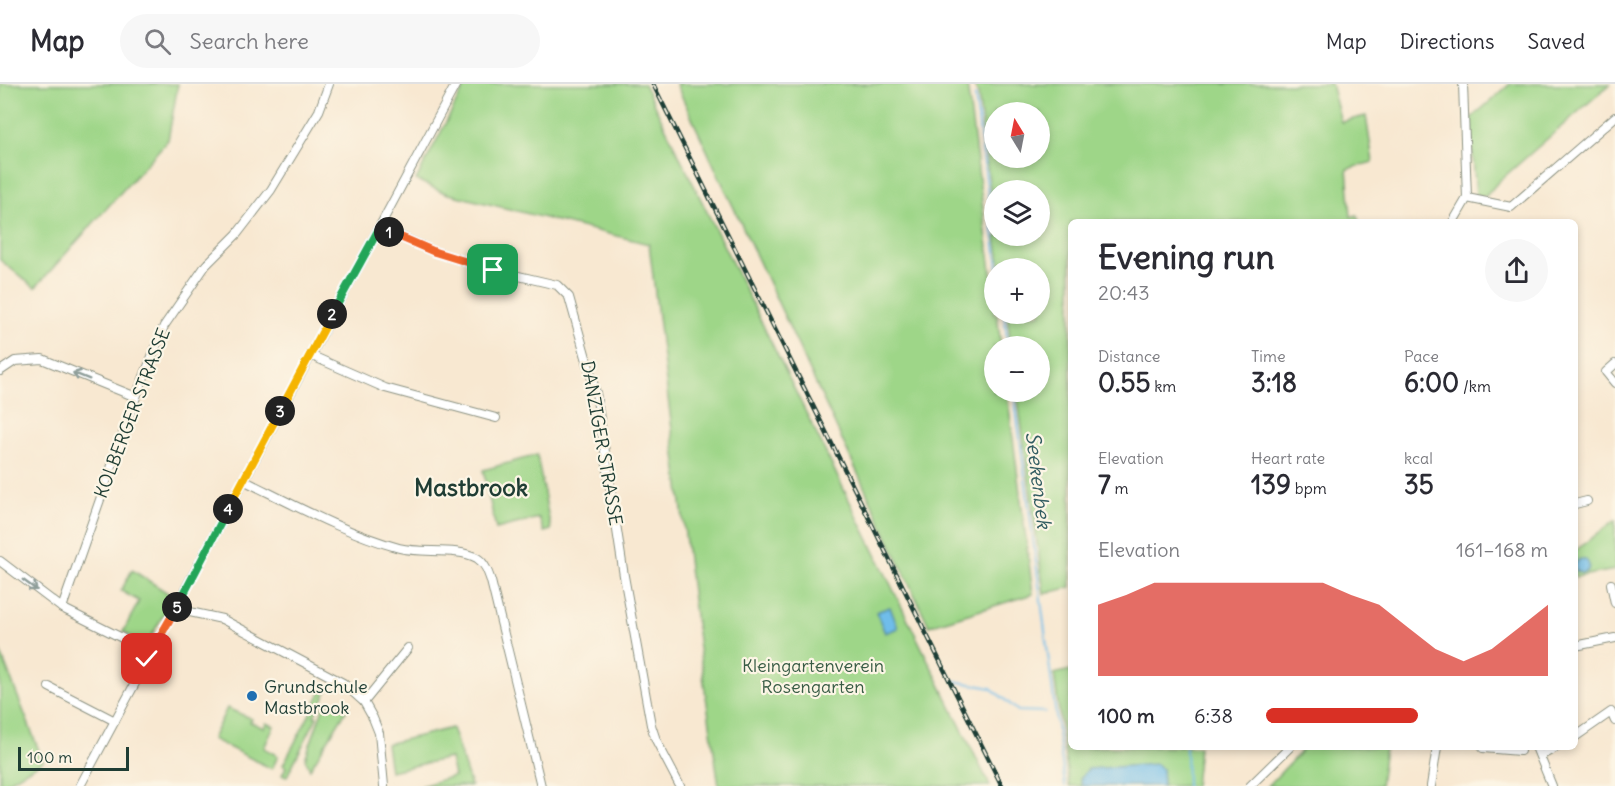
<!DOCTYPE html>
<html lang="en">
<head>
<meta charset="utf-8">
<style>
  :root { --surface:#fff; --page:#f7f7f7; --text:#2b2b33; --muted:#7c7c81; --line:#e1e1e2; --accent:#d93025 }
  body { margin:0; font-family:Delius,sans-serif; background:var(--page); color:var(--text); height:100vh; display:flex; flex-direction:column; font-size:22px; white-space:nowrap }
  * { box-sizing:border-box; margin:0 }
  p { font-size:20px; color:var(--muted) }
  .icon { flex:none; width:33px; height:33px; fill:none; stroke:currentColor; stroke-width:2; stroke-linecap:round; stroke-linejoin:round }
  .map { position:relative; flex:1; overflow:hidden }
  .side { position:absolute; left:1068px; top:135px; width:510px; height:531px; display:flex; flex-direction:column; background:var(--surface); border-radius:9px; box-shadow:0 3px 9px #0003 }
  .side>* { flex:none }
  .needle { width:39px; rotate:350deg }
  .buttons { position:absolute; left:984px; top:18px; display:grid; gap:12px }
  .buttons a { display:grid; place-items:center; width:66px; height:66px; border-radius:50%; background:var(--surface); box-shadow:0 3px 9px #0003; font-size:30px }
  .scale { position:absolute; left:18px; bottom:15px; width:111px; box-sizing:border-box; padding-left:6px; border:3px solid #1f3d34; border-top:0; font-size:16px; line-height:21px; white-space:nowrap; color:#1f3d34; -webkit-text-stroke:4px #fcf5e5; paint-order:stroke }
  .pin { position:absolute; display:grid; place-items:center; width:51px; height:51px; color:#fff; margin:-26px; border-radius:12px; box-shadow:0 3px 9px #0006 }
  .km { position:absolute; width:30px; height:30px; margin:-15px; border-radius:50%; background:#222; color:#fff; font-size:16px; line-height:30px; text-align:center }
  .round { display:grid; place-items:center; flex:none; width:63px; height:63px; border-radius:32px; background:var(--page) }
  .head { display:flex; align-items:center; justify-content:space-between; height:102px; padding:0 30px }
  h1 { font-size:33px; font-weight:700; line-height:45px }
  .metrics { display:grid; grid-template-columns:repeat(3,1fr); gap:9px; height:102px; padding:6px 30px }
  .metrics div { display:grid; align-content:center }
  .metrics b { font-size:26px; font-weight:700 }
  .metrics small { font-size:16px; font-weight:400 }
  .metrics p { font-size:16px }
  .chart { height:168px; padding:12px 30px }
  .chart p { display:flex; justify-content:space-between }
  .chart svg { width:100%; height:108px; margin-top:6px; fill:var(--accent); opacity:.7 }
  ul { padding:0 30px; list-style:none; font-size:20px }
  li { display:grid; grid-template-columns:96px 72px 1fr; align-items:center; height:45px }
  li i { height:15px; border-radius:8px; background:var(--accent) }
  header { display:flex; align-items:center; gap:36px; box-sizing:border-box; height:84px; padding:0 30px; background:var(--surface); border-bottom:2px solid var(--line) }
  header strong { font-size:28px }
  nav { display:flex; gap:33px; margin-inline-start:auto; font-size:21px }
  .search { width:420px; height:54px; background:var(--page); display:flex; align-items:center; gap:15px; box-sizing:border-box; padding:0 21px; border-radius:33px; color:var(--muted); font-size:22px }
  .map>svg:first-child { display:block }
  .green { fill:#9ed688; stroke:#5e8a5e; stroke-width:1.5; fill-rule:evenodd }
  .water { fill:#70bdea; stroke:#487d8f; stroke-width:1.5 }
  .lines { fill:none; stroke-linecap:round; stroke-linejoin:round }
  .stream { stroke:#70bdea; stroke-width:2 }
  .street-casing { stroke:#8c9282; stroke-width:10 }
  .street { stroke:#fff; stroke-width:8 }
  .rail-casing { stroke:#1f3d34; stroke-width:4.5 }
  .rail { stroke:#fcf5e5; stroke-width:2; stroke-dasharray:7; stroke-linecap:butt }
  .oneway { stroke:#8f9e9a }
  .split-1-casing { stroke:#fff; stroke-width:12 }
  .split-2-casing { stroke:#fff; stroke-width:12 }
  .split-3-casing { stroke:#fff; stroke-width:12 }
  .split-4-casing { stroke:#fff; stroke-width:12 }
  .split-5-casing { stroke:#fff; stroke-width:12 }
  .split-6-casing { stroke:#fff; stroke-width:12 }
  .split-1 { stroke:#f0652b; stroke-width:8 }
  .split-2 { stroke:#22a559; stroke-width:8 }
  .split-3 { stroke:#f5b400; stroke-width:8 }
  .split-4 { stroke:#f5b400; stroke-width:8 }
  .split-5 { stroke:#22a559; stroke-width:8 }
  .split-6 { stroke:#f0652b; stroke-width:8 }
  .poi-dot { fill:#1f6fb2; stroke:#fcf5e5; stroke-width:2 }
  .labels { text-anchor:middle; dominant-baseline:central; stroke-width:4.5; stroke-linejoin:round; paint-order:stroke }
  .street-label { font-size:18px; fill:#1f3d34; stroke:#fcf5e5 }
  .park-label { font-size:18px; fill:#385c45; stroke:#fcf5e5 }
  .poi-label { font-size:18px; fill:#1f3d34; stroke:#fcf5e5; text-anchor:start }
  .water-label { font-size:20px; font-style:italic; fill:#335d62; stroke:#fcf5e5 }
  .district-label { font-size:24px; font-weight:bold; fill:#1f3d34; stroke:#fcf5e5 }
</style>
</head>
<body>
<header>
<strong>Map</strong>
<div class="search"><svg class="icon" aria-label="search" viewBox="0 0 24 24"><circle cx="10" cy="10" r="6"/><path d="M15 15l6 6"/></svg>Search here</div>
<nav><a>Map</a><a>Directions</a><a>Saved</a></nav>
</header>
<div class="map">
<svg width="1615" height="702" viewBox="0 0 1615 702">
  <rect width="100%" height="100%" fill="#fcf5e5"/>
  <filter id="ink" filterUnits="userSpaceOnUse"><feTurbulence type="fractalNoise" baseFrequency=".0167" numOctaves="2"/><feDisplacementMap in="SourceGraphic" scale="12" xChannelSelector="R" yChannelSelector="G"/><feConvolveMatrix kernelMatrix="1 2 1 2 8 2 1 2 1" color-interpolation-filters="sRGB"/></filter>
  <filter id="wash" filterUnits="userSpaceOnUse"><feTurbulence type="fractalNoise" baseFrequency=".008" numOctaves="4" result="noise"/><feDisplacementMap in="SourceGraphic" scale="24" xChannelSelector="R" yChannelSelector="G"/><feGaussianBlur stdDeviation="1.35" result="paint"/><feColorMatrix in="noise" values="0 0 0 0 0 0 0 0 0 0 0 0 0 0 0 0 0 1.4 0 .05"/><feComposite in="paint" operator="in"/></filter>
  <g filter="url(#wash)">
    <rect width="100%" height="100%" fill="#f8e8d1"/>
    <g class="green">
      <path d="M0,0H178L168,56L35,204L0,176Z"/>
      <path d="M466,0H644L990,702H719L699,564L649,160L445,109L416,96Z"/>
      <path d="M676,0H967L994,210V230H997L1001,262H994V308H1007L1033,510L929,542Z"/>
      <path d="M973,0H1331L1341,38L1366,32L1373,78L1347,85L1351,133L1357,131L1359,138H1071V503L1044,510L1017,308H1040V262H1011L1007,230H1040V184H1001L996,152H1040V106H994V137L978,10ZM994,28H1040V74H994Z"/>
      <path d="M1510,0H1610L1498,98L1486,112L1476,111L1470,35Z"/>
      <path d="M537,371L551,446L544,448L539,434L496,445L483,386Z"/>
      <path d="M1615,436V486L1575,493V467Z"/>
      <path d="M132,486L174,513L146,561L123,548L139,517L121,507Z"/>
      <path d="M0,567L43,677L1,702H0Z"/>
      <path d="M1071,586V663H1199L1195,702H1163L1162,685L1080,695L1082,702H1069L1054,590Z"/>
      <path d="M324,603L328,605L314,632L317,633L287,692L282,691L286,683L283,681Z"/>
      <path d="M324,621L349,622L310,685L305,675Z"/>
      <path d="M227,624L252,635L250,638L264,644L266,639L274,642L264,664L278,672L272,685L212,655Z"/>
      <path d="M452,644L471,702H421L454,692L450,674L390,687L386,660Z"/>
      <path d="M1305,663H1385L1380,702H1268Z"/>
    </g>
    <g class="water">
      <circle cx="1582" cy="482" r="7"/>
      <path d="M890,523L898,544L885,549L876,528Z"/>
      <path d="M1156,680L1162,685L1163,702H1082L1080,695L1088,685Z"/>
    </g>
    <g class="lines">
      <g class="stream">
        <path d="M975,12L998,184"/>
        <path d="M1004,230L1008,262"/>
        <path d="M1014,308L1065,702"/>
        <path d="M955,597L991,604L1018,627L1045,628"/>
        <path d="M1186,663L1187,702"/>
      </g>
    </g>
  </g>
  <g filter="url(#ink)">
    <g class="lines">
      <g class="street-casing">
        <g id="street">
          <path d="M1467,114L1511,123L1615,33"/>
          <path d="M1453,138L1467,114L1463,0"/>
          <path d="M380,143L435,168L493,186L557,201L569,213L596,309L624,492L651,641L656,656L680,702"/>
          <path d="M310,271L385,304L496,334"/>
          <path d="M1615,280L1606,288L1615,299"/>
          <path d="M0,287L15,277L42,275L136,313"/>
          <path d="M243,396C294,421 345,449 399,464C422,470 457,463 477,474C485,479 488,488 491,497L541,702"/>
          <path d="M1575,420L1587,417"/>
          <path d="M0,477L62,524L150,568"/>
          <path d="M1611,500L1615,519"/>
          <path d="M62,524L136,313L164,242L206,181L237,150L271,106L319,27L329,0"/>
          <path d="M176,525L222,535L343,599L364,618L373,634L379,649L384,702"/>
          <path d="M1575,562L1615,554"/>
          <path d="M49,603L115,637"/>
          <path d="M364,618L408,564"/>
          <path d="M1575,653L1611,628L1615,637"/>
          <path d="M1536,663L1552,702"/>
          <path d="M1483,664L1520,667V663"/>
          <path d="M1540,672L1557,663"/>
          <path d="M80,702L456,0"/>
          <path d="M1250,702L1290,663"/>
          <path d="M1431,702L1437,663"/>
        </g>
      </g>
      <use href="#street" class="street"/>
      <g class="rail-casing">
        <path id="rail" d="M653,0L1002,702"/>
      </g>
      <use href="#rail" class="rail"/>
    </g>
    <defs><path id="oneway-shaft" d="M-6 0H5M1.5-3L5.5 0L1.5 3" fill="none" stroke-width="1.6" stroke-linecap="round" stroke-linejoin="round" transform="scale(1.5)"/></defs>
    <g class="oneway">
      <use href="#oneway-shaft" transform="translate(81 292) rotate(-158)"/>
      <use href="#oneway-shaft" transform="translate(30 501) rotate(36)"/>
    </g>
  </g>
  <g class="lines" filter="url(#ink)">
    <g class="split-1-casing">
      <path id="split-1" d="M389,148L435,168L493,186"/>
    </g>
    <g class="split-2-casing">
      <path id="split-2" d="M332,230L380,143L389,148"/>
    </g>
    <g class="split-3-casing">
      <path id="split-3" d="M280,327L332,230"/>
    </g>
    <g class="split-4-casing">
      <path id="split-4" d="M228,425L280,327"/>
    </g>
    <g class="split-5-casing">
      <path id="split-5" d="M177,523L228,425"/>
    </g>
    <g class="split-6-casing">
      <path id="split-6" d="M147,575L177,523"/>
    </g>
    <use href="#split-1" class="split-1"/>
    <use href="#split-2" class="split-2"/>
    <use href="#split-3" class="split-3"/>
    <use href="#split-4" class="split-4"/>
    <use href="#split-5" class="split-5"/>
    <use href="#split-6" class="split-6"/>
  </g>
  <circle class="poi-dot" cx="252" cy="612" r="6"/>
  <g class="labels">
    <g class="street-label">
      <text transform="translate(132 329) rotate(-69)">KOLBERGER STRASSE</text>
      <text transform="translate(602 359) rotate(80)">DANZIGER STRASSE</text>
    </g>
    <g class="park-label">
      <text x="813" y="581">Kleingartenverein<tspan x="813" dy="21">Rosengarten</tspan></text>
    </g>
    <g class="poi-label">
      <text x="264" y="602">Grundschule<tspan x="264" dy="21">Mastbrook</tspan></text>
    </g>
    <g class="water-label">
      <text transform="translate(1039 396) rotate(83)">Seekenbek</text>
    </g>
    <g class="district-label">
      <text x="471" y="403">Mastbrook</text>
    </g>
  </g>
</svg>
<div class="buttons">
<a><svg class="needle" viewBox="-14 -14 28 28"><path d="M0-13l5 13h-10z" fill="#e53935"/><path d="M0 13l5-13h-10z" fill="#7c7c81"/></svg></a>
<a><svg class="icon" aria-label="layers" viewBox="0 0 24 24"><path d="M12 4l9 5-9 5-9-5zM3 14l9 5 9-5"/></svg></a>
<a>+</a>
<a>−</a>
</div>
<div class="scale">100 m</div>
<div class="pin" style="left:493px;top:186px;background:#1e9e55"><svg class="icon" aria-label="arrive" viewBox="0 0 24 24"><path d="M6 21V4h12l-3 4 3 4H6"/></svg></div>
<div class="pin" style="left:147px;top:575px;background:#d93025"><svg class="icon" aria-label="check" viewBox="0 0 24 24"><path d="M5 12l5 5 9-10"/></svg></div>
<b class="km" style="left:389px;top:148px">1</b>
<b class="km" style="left:332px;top:230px">2</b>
<b class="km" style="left:280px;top:327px">3</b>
<b class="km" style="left:228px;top:425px">4</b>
<b class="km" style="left:177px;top:523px">5</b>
<section class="side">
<div class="head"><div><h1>Evening run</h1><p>20:43</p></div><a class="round"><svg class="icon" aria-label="share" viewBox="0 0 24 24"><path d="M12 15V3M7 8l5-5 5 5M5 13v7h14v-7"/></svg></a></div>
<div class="metrics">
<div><p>Distance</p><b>0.55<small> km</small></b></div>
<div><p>Time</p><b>3:18</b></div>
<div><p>Pace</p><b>6:00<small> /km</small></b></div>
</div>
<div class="metrics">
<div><p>Elevation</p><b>7<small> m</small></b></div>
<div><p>Heart rate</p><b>139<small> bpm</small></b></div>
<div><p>kcal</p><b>35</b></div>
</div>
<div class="chart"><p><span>Elevation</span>161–168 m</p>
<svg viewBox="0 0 160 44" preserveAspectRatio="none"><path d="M0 44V15L10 11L20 6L30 6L40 6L50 6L60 6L70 6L80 6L90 11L100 15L110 24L120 33L130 38L140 33L150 24L160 15V44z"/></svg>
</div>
<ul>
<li><b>100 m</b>6:38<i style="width:54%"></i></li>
</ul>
</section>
</div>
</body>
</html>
